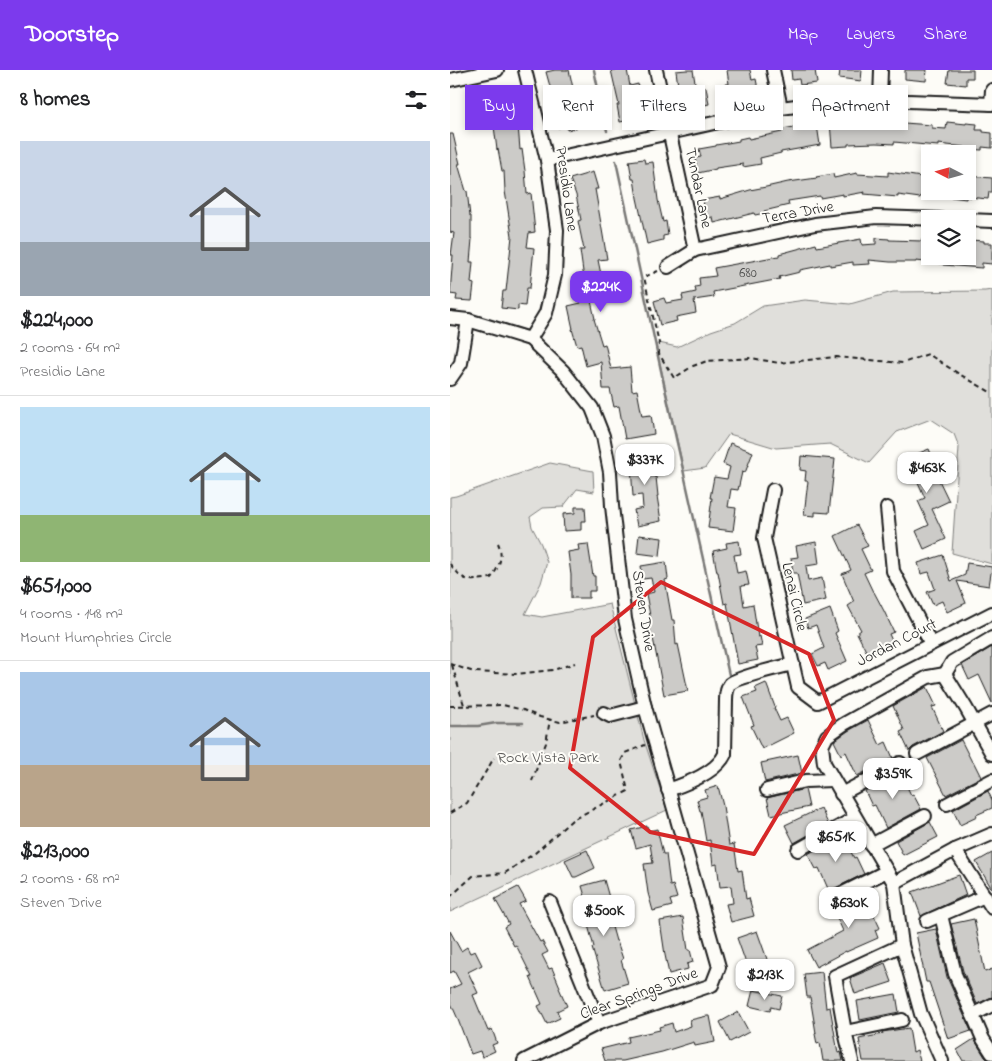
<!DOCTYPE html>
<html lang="en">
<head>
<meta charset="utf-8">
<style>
  body { margin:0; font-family:"Indie Flower",sans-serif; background:#f2f2f2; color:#202124; height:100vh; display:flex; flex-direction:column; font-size:19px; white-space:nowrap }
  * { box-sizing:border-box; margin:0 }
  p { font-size:16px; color:#757577 }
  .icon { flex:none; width:28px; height:28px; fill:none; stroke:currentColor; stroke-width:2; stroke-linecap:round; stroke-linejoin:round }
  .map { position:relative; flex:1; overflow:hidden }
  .side { display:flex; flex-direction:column; background:#fff; width:450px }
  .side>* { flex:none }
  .hud { position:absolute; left:15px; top:15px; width:451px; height:45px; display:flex; gap:10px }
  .needle { width:32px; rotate:276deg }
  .buttons { position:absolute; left:471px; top:75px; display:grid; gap:10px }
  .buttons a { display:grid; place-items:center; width:55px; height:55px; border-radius:0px; background:#fff; box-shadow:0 2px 8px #0003; font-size:25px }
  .price { position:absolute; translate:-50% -42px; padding:0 11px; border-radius:10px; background:#fff; color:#222; font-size:16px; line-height:32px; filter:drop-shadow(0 1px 2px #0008) }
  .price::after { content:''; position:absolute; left:50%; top:30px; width:15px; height:11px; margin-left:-8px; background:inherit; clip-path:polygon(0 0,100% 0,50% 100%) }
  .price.on { background:#7c3aed; color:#fff }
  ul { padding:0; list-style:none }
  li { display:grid; align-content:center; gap:10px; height:265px; padding:0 20px }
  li+li { border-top:1px solid #e0e0e0 }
  li span { display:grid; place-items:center; height:155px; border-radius:0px; color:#555 }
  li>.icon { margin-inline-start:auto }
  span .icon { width:90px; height:90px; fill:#fffc; stroke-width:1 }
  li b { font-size:21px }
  h2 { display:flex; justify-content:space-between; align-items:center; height:60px; padding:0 20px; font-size:21px }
  .pill { padding:0 18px; border-radius:0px; background:#fff; box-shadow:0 2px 8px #0003; font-size:18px; line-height:45px }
  .pill.on { background:#7c3aed; color:#fff }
  header { display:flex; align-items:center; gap:30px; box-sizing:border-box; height:70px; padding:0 25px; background:#7c3aed; color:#fff }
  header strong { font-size:24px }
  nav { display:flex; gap:28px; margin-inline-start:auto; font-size:18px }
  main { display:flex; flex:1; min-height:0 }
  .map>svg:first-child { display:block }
</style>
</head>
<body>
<header>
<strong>Doorstep</strong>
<nav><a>Map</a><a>Layers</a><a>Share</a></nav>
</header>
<main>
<section class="side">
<h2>8 homes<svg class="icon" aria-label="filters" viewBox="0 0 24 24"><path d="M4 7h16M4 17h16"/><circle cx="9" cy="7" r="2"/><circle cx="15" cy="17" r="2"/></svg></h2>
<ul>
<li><span style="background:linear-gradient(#c9d6e8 65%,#9aa5b1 0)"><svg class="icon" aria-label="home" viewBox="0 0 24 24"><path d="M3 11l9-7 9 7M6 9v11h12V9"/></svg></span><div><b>$224,000</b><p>2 rooms · 64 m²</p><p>Presidio Lane</p></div></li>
<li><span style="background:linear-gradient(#bfe0f5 70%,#8fb573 0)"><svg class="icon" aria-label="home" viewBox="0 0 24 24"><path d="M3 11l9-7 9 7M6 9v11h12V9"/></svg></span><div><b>$651,000</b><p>4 rooms · 148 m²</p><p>Mount Humphries Circle</p></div></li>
<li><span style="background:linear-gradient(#a9c7e8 60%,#b9a48a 0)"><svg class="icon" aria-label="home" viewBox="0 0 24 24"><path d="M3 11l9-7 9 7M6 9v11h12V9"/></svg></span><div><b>$213,000</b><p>2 rooms · 68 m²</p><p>Steven Drive</p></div></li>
</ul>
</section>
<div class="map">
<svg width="542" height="991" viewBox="0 0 542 991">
  <rect width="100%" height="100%" fill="#fdfcf7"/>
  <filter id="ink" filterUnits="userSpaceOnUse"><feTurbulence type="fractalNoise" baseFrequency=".02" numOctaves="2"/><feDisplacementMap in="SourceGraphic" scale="10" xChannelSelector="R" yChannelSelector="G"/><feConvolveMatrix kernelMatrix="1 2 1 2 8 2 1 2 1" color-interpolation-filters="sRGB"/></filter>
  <g filter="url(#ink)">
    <g fill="#e0dfdb" stroke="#7e7e7c">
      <polygon points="542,220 542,494 502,483 509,377 504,364 481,349 447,362 419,393 380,374 326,378 279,364 255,398 234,401 206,275 209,273 227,277 261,261 285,253 313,236 355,230 400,234 443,222 535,221"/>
      <polygon points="100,393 143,401 144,422 127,419 113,437 93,438 80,447 82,457 91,474 97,492 91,513 75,544 92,547 160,534 194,670 217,740 0,842 0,427 6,426"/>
    </g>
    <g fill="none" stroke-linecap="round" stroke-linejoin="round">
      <g stroke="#797876" stroke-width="2.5">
        <polyline points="144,0 157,61"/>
        <polyline points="166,91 215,319 279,605"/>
        <polyline points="0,656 28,656 46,653 73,653"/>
      </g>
    </g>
    <g fill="#cccbc8" stroke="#1c1c1c">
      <polygon points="105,0 119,0 123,18 125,17 129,32 134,56 117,60 117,56 108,58 105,46 108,45 96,2"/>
      <polygon points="161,0 177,0 180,16 188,14 194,40 188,41 189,48 170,52 167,35 169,35"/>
      <polygon points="237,0 243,0 246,19 256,17 259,34 237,39 236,33 229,34 227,23 229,23 226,1"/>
      <polygon points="277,0 300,0 302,10 306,9 308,19 301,20 303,28 278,32 275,14 279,14"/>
      <polygon points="341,0 365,0 367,13 350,15 349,9 342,10"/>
      <polygon points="390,0 412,0 411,11 389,8"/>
      <polygon points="455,0 477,0 476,11 455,9"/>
      <polygon points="499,0 523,0 523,8 516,8 516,15 497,13"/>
      <polygon points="51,20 52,25 59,23 68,55 70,80 72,79 75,101 77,124 81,123 85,162 79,163 77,177 84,178 80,218 77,218 75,236 68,235 68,240 51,238 53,221 56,221 62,166 55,121 54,101 52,101 48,79 47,80 44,56 40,40 38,40 34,23"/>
      <polygon points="426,50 440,51 440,52 482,55 482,58 496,59 497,52 516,54 516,53 527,54 526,60 533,60 533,62 542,63 542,78 532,77 532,80 515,79 515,77 488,74 488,76 444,72 444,74 426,73 398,74 398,76 382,77 380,52 390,52 390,54 426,52"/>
      <polygon points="367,55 370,75 331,82 331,83 310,88 311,94 293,97 293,94 266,98 266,99 248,103 245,88 251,87 249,79 266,76 266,75 289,71 289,69 298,67 299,69 332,62 332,59 344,57 344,59"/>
      <polygon points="0,64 3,64 10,94 8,94 16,121 17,121 20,146 21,146 21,169 22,169 20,192 23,192 21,213 24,214 22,231 6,230 7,225 0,224 3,185 1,185 4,163 0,162"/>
      <polygon points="194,89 195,93 203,92 208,130 213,152 216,151 218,165 213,166 213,170 197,174 187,128 184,109 182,109 179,91"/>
      <polygon points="143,102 148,119 145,119 149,142 157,189 148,190 154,219 139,222 145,249 144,249 152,275 155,274 161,299 180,297 182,321 187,320 192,346 201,345 204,364 175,369 169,336 164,337 160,319 153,319 151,292 136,296 131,275 127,276 122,259 123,259 118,236 131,233 126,211 134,209 130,180 134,180 128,151 131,150 126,125 120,109"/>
      <polygon points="438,102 478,108 476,126 471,125 470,128 448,125 448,127 414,124 415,122 393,126 393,124 370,128 370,126 338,131 339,135 314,141 315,143 305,145 304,143 264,153 263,147 256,148 253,130 270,127 270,129 300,120 316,117 338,112 367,108 366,107 383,104 384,108 407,103 407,104 438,106"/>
      <polygon points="518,106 542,108 542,122 539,122 538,129 518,127"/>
      <polygon points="493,121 517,121 516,129 493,126"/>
      <polygon points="426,168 439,169 439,170 472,171 472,169 480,170 480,186 518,186 518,177 520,177 520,170 534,171 534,173 542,173 542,194 532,193 532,198 493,195 493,194 466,191 466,192 440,192 419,190 420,194 403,195 403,192 380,196 380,194 350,200 350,202 329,207 330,209 263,222 264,227 244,230 246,243 226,247 227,251 210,255 204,231 214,228 216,233 233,230 232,225 246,222 245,217 250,216 249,208 266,206 264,198 329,186 329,184 366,174 367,177 411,169 412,175 426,174"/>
      <polygon points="280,373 303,382 295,403 292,402 288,420 281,419 278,437 286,438 283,461 258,458 262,428 260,428 264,407 277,409 280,397 273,394"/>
      <polygon points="203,379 204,407 206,407 208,426 207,426 211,451 187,456 184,440 193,438 192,425 183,426 180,381"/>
      <polygon points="479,379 488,401 485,402 499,431 482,439 496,469 474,479 466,461 479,455 468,431 475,428 467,410 464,411 461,404 453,407 447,392"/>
      <polygon points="351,386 385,389 379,443 365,442 365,446 354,445 358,411 355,411 356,401 350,400"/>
      <polygon points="125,437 135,437 136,451 131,451 131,460 114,461 113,444 125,443"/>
      <polygon points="407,455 418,476 411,479 421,500 414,503 423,522 424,522 434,541 444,562 439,564 443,573 418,585 407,563 411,560 398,536 404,532 392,504 401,500 385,466"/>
      <polygon points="189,465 212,468 210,486 187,483"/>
      <polygon points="289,471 291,484 284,485 287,503 296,501 299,515 291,516 294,536 303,534 308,567 310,566 312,576 305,577 308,590 288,594 277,533 274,534 268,502 267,502 263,481 277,478 276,473"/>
      <polygon points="366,472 369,494 356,496 358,511 372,508 376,530 353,535 347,503 343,503 341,488 348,487 346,476"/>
      <polygon points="138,474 143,506 145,506 145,521 139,521 139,528 121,528 121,505 118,482 129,480 128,475"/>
      <polygon points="493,485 501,511 515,505 517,493 542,497 539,516 507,511 516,533 497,542 492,531 483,535 477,522 485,519 479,502 471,504 468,493"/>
      <polygon points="216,492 218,509 215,510 222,550 224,550 226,575 228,574 238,621 214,625 203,568 201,568 200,551 201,551 196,524 204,522 201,508 193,509 191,496"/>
      <polygon points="380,539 388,561 385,563 397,591 378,600 375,593 368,596 362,584 374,578 366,555 358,558 355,549"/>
      <polygon points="542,577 542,633 529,605 519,610 512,595"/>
      <polygon points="316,613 325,637 324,638 330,651 337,648 344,663 312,679 301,656 304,655 293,627 307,622 305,618"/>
      <polygon points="477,617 486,636 482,637 493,661 463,677 459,681 450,662 454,660 443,636"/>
      <polygon points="418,650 430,675 436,672 443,688 407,706 396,682 391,685 384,671 398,661"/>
      <polygon points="511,670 522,692 523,691 531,707 496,725 477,688"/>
      <polygon points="348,685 352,703 315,712 311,693"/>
      <polygon points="450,702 461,725 463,724 471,739 436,758 425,735 422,736 415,721"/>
      <polygon points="268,716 273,736 279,775 284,774 288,801 292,800 296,829 299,828 304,846 281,852 276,834 283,833 281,816 270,817 267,794 263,795 260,770 256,771 251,741 250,741 247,730 257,727 255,720"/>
      <polygon points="355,719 359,737 321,745 317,728"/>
      <polygon points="538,721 542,730 542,738 526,745 527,747 510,755 503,740"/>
      <polygon points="371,738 378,754 344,773 335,755"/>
      <polygon points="480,752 488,767 453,785 446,771"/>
      <polygon points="197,756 199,761 207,759 213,784 216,784 220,816 223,815 227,828 220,830 222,836 203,841 198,823 194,794 203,793 200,774 186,778 181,760"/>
      <polygon points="392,764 404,788 406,787 414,804 379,821 369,798 366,799 358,784"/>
      <polygon points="137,780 145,798 126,807 123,807 115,790"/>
      <polygon points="542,783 542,819 526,792"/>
      <polygon points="509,805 516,825 471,846 462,822"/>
      <polygon points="154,810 160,831 155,832 166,871 167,871 173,889 171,890 178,913 155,920 142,878 144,877 136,848 141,847 132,816"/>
      <polygon points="68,817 76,831 69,834 90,872 92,871 98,882 92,885 99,899 102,898 110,917 109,918 117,936 107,941 110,948 97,954 88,936 92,934 80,907 82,907 66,875 64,876 54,857 59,854 45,829"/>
      <polygon points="418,820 425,837 421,839 430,858 425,860 428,868 396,882 396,881 366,897 357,880 393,861 382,837"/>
      <polygon points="233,847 238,880 240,880 243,892 237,894 238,899 219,904 215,885 210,851"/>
      <polygon points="524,849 535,902 542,899 542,927 527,934 513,901 501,854"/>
      <polygon points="486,859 497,907 521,961 498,969 479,912 476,912 466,863"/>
      <polygon points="0,861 11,881 17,877 20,883 25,881 32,895 18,902 28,923 23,925 38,961 42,959 47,973 42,975 45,981 32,987 30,981 21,984 7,947 0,931 0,919 11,914 4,901 0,903"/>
      <polygon points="307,861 323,906 303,913 287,868"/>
      <polygon points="435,893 442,912 405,924 400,908"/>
      <polygon points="372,902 376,938 380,937 388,983 391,982 393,991 373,991 370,973 367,974 365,964 366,963 360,927 357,927 354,904"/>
      <polygon points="303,920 332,926 329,939 321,937 320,941 299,936"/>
      <polygon points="446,924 449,942 410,950 407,931"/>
      <polygon points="288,942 299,962 280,972 270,952"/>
      <polygon points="257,946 260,946 265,972 245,976 244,972 212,982 173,991 155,991 151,979 179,972 178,967 210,960 209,957 222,953 224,962 241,956 240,950"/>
      <polygon points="459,958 463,982 467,980 470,991 413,991 409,969 433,964 432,962"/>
      <polygon points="524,969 535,987 538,990 542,991 513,991 507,980"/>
    </g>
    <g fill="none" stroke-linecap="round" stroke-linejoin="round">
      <defs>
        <g id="minor">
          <polyline points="75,0 97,90 107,160 105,205 96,243 80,269"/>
          <polyline points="206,0 245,180"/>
          <polyline points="323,0 331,38"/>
          <polyline points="0,10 47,0"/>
          <polyline points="430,30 431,0"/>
          <polyline points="541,34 542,20"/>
          <polyline points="97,90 219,63 331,38 383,31 430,30 542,34"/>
          <polyline points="518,150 542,151"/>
          <polyline points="218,197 245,180 365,154 426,147 490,149"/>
          <polyline points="0,248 18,250 80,269 113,301 142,338 153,366 160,402 162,436 175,549 195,637 269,897 262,915 149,953 74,991"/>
          <polyline points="0,309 11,293 18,250"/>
          <polyline points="323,420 314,468 348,617 368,632 542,543"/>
          <polyline points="437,438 443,501 481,574"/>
          <polyline points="542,568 502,592 495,604 516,638 542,684"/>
          <polyline points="154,643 160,646 195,637"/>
          <polyline points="467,684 542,644"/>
          <path d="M218 720C236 714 267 702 275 684L276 630C276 625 277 618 280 614 287 607 331 597 343 594"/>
          <polyline points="317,720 355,711 383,710"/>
          <polyline points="391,724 450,693"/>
          <polyline points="497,734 542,710"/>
          <polyline points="421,775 475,746"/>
          <polyline points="348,780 405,748"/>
          <polyline points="505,780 542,838"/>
          <polyline points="444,813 505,780 542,764"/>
          <polyline points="379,830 437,801"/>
          <polyline points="100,832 149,953"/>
          <polyline points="491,845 505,904 533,969 542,983"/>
          <polyline points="477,851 535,826"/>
          <polyline points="523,945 542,935"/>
          <polyline points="395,962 452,950"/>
          <polyline points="402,991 395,962 385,906 452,875"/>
          <polyline points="492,991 471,944 452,875 444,813 374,693 372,676 377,666 394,654 478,607 495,604"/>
        </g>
      </defs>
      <use href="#minor" stroke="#1c1c1c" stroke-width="16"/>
      <g stroke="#1c1c1c" stroke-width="2" stroke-dasharray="5 4" stroke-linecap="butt">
        <polyline points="208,201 194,207 209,273 209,284 224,308 243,296 257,291 301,288 329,293 386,287 453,293 478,284 509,304 542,323"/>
        <path d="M0 494C16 514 18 511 41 508 49 497 54 487 48 473"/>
        <polyline points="0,594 24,602 67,604 103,600 125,593"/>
        <polyline points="2,595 14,635"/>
        <polyline points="0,636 53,635 73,640 90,647 110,652 144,645"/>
        <polyline points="82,711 96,673 100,649"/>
        <polyline points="0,743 17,733 44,688"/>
        <polyline points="0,827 23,806 55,803 85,783 122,750 178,721 171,691 175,683 195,675"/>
      </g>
      <use href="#minor" stroke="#fdfcf7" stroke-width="12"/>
    </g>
  </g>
  <path fill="none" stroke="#d62828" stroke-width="4" stroke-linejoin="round" d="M211 512 359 584 384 650 304 784 200 762 120 698 143 567Z"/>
  <g text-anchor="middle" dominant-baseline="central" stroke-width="4" stroke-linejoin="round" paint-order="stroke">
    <g font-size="14" fill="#484847">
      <text x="298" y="203">680</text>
    </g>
    <g font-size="16" fill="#1c1c1c" stroke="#fdfcf7">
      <text transform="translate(248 118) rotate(78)">Tundar Lane</text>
      <text transform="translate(116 119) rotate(82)">Presidio Lane</text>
      <text transform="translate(348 143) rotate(-10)">Terra Drive</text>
      <text transform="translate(344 527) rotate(77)">Lenai Circle</text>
      <text transform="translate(193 541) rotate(81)">Steven Drive</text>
      <text transform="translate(447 573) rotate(-27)">Jordan Court</text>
      <text transform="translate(189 924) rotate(-20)">Clear Springs Drive</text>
    </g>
    <g font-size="16" fill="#575655" stroke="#fdfcf7">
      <text x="98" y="688">Rock Vista Park</text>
    </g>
  </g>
</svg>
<div class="buttons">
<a><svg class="needle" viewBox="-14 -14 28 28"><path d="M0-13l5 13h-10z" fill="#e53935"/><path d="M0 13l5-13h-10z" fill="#757577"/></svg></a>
<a><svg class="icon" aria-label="layers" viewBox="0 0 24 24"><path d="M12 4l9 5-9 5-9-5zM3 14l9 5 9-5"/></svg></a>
</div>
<b class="price on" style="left:151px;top:243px">$224K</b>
<b class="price" style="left:195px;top:416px">$337K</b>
<b class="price" style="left:477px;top:424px">$463K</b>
<b class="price" style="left:443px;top:730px">$359K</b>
<b class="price" style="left:386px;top:793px">$651K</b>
<b class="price" style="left:399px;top:859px">$630K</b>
<b class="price" style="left:154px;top:867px">$500K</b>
<b class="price" style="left:315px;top:931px">$213K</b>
<div class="hud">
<a class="pill on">Buy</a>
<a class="pill">Rent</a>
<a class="pill">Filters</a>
<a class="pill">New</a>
<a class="pill">Apartment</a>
</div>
</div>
</main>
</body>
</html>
